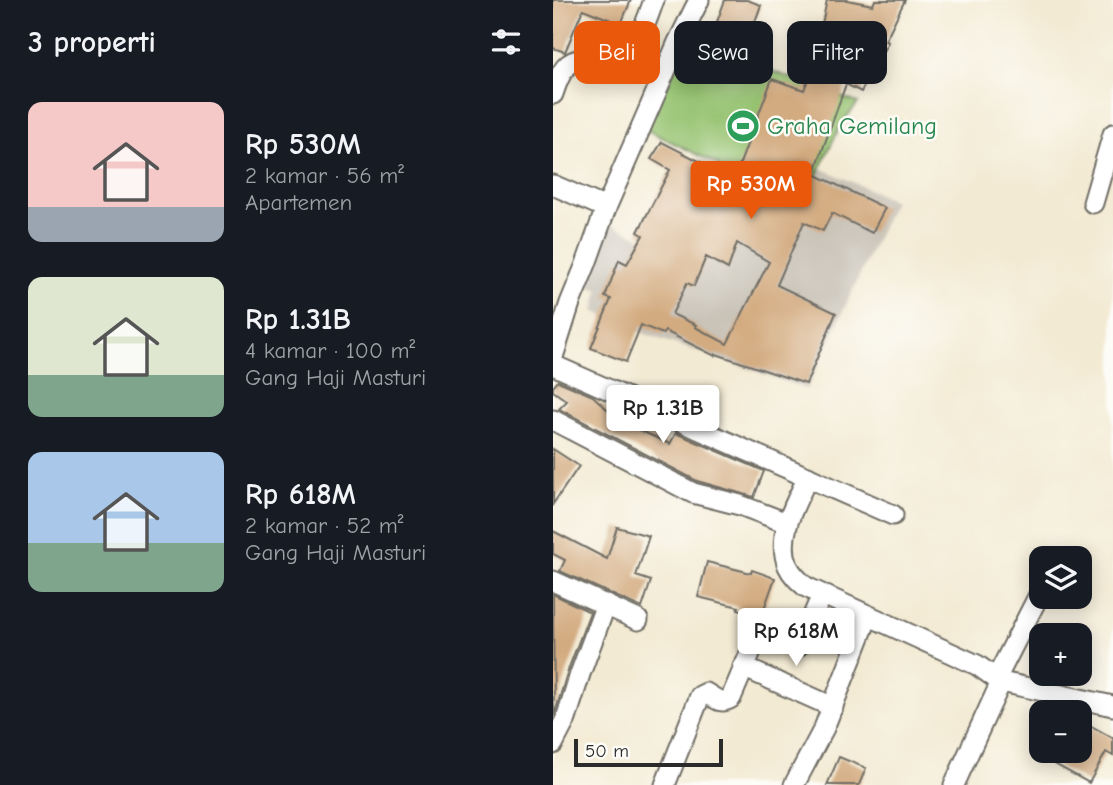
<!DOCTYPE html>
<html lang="id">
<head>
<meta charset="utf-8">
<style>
  body { margin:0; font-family:"Comic Neue",sans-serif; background:#242831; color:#f1f3f6; height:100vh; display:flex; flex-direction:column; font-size:26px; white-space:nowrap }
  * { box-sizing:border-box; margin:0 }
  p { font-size:23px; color:#9ea1a6 }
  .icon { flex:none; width:38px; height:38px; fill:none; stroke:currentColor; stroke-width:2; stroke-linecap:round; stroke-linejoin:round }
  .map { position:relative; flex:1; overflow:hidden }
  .panel { display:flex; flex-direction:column; background:#171b24; width:553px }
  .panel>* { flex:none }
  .guide { position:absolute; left:21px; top:21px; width:434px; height:63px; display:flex; gap:14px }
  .fabs { position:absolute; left:476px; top:546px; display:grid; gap:14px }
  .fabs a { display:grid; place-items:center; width:63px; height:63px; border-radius:14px; background:#171b24; box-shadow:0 4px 18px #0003; font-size:35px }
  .scale { position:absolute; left:21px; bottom:18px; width:149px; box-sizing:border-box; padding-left:7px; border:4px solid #2b2b2b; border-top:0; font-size:19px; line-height:24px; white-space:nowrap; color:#2b2b2b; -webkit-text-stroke:5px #fdfcf7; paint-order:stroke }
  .price { position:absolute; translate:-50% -60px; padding:0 16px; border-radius:7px; background:#fff; color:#222; font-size:23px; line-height:46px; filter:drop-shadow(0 2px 4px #0008) }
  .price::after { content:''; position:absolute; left:50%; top:42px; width:21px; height:16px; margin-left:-10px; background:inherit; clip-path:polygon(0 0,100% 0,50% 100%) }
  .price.active { background:#ea580c; color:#fff }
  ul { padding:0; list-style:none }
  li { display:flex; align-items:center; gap:21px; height:175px; padding:0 28px }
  li span { display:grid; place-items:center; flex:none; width:196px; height:140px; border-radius:14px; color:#555 }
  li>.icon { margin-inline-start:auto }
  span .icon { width:84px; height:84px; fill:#fffc; stroke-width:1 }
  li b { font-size:30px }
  h2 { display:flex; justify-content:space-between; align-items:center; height:84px; padding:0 28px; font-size:30px }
  .pill { padding:0 24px; border-radius:14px; background:#171b24; box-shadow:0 4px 18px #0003; font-size:24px; line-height:63px }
  .pill.active { background:#ea580c; color:#fff }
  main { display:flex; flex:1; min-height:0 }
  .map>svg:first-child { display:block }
</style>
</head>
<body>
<main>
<section class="panel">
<h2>3 properti<svg class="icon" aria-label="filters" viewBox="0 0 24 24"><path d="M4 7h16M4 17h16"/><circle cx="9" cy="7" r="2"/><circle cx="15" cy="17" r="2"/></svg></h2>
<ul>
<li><span style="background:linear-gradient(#f6c9c9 75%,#9aa5b1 0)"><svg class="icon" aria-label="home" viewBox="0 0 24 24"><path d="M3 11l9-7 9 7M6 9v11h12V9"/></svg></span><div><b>Rp 530M</b><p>2 kamar · 56 m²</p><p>Apartemen</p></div></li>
<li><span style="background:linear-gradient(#dfe7d0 70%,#7fa58c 0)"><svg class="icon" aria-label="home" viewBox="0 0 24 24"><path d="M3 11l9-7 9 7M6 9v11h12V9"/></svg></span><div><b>Rp 1.31B</b><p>4 kamar · 100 m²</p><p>Gang Haji Masturi</p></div></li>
<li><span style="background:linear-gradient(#a9c7e8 65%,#7fa58c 0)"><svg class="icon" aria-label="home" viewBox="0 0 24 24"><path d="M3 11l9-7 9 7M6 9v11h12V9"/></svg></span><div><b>Rp 618M</b><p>2 kamar · 52 m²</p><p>Gang Haji Masturi</p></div></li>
</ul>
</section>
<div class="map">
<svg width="560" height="785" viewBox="0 0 560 785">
  <rect width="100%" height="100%" fill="#fdfcf7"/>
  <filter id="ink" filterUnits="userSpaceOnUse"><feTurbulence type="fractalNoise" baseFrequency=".0143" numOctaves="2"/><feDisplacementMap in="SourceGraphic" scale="14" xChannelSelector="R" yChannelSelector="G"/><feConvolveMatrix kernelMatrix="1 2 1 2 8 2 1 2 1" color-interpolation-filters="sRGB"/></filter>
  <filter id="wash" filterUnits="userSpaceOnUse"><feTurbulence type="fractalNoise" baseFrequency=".00686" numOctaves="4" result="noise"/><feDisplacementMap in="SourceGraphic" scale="28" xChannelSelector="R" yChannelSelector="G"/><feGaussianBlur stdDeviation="1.57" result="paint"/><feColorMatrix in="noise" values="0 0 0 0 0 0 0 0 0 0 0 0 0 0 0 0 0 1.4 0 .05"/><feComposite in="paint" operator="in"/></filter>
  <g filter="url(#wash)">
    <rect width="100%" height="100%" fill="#f3ead3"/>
    <polygon fill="#c9c3b8" points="268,168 341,201 254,389 75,328 41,311 46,290 34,286 43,266 56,223 116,250 242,220"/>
    <polygon fill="#96c371" stroke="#60774e" stroke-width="2" points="137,38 252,84 305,103 288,124 242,220 163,186 166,165 92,129"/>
    <g id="blocks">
      <g fill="#d3ab80" fill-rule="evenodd">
        <polygon points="0,0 78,0 68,24 30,9 12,52 0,48"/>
        <polygon points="172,0 194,0 208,5 191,52 157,41"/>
        <path d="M274 0H294L320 5 322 0H352L332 41 335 42 308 92 293 84 261 174 332 208 319 233 279 213 270 231 251 222 224 285 283 313 253 384 163 354 162 356 112 331 110 334 88 325 73 362 38 348 58 299 52 297 66 260 74 264 90 235 85 232 117 170 98 159 109 142 181 179 219 79 251 90 265 53H263ZM184 243 216 262 174 344 142 327 143 325 119 314 134 283 141 286 153 257 175 269Z"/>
        <polygon points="5,381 40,396 56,411 60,405 72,410 83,417 77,426 117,444 123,433 211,471 201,497 144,481 6,409 14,401 0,391 0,387"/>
        <polygon points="0,449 26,466 0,504"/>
        <polygon points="64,527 96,536 83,576 98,581 89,608 7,571 12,560 0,554 0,531 54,559"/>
        <polygon points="154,562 198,573 199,570 222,578 208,617 185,609 186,607 145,597"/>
        <polygon points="0,594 37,612 15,670 1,716"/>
        <polygon points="527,720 560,738 560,756 553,752 536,783 478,751 527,751"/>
        <polygon points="286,757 313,768 306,785 274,785"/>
      </g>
    </g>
  </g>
  <g filter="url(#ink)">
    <use href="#blocks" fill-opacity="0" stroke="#716e66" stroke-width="2"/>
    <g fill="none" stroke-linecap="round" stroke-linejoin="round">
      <defs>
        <g id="street">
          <path d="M0 94C16 43 29 68 66 52 68 51 74 49 76 47 90 36 95 16 101 0"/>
          <polyline points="0,185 53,208"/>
          <polyline points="540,203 560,134"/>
          <polyline points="0,357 17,303 33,264 53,208 125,42 146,0"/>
          <polyline points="0,365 340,515"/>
          <polyline points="0,420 140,493 187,505 234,523"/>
          <path d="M255 477C242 504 223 536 235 566 239 575 246 581 253 587L424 665 448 682 560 706"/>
          <polyline points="0,581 85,620"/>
          <polyline points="190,667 280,707"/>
          <polyline points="443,679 488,591"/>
          <polyline points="0,744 13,719 27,674 53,604"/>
          <path d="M112 785 147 696 153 693C162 698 167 705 178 698L201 644C219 630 228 643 245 646L248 643 269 595"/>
          <polyline points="241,785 271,728 315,616"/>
          <polyline points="401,785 448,682"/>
        </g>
      </defs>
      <use href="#street" stroke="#716e66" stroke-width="23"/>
      <use href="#street" stroke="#fff" stroke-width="19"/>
    </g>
  </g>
  <defs>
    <symbol id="stadium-disc" viewBox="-11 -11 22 22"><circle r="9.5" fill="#2e9e5b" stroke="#fdfcf7"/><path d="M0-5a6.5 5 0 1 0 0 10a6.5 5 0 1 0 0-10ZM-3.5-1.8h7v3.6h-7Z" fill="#fff"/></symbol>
  </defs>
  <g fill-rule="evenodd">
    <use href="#stadium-disc" x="171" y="107" width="38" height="38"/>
  </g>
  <g text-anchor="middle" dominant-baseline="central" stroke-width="5" stroke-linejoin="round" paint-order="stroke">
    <g font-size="24" fill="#27864d" stroke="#fdfcf7" text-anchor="start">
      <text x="214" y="126">Graha Gemilang</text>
    </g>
  </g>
</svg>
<div class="fabs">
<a><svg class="icon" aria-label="layers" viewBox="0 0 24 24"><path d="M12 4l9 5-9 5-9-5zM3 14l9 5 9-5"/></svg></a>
<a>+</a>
<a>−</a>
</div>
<div class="scale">50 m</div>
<b class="price active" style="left:198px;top:221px">Rp 530M</b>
<b class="price" style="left:110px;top:445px">Rp 1.31B</b>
<b class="price" style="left:243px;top:668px">Rp 618M</b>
<div class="guide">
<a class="pill active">Beli</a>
<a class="pill">Sewa</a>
<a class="pill">Filter</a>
</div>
</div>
</main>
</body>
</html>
